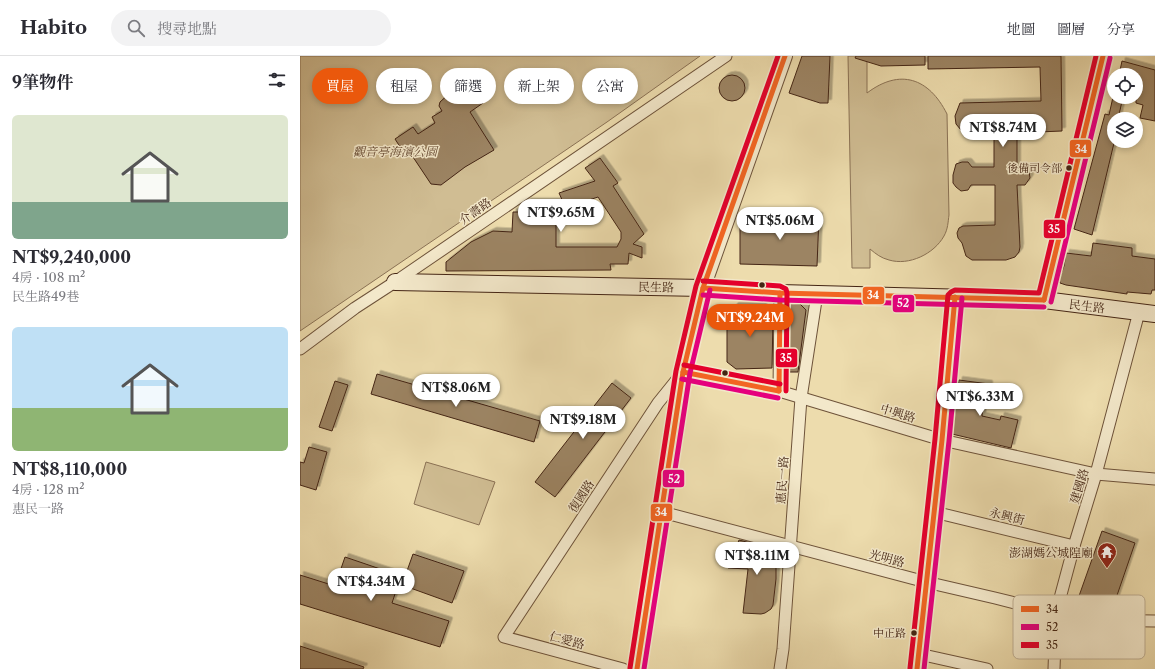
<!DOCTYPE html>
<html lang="zh-TW">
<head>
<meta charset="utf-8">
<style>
  body { margin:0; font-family:"Libre Caslon Text","Noto Serif TC",serif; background:#f2f2f3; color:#2b2b33; height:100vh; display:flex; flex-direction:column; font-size:15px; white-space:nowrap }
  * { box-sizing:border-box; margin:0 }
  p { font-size:13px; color:#7c7c81 }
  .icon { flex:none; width:22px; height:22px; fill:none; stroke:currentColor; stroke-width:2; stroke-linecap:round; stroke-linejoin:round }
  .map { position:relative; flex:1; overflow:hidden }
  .drawer { display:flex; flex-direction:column; background:#fff; width:300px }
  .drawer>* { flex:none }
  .guide { position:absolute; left:12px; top:12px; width:380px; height:36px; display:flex; gap:8px }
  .tools { position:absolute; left:807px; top:12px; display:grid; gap:8px }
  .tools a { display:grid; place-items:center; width:36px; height:36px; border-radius:50%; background:#fff; box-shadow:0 2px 6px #0003; font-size:20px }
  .price { position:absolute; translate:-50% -34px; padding:0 9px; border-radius:14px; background:#fff; color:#222; font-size:13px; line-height:26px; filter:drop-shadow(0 1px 2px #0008) }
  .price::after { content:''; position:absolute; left:50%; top:24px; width:12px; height:9px; margin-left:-6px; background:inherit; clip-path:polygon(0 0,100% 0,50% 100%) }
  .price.selected { background:#ea580c; color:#fff }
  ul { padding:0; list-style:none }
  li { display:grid; align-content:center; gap:8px; height:212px; padding:0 12px }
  li span { display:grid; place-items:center; height:124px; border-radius:6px; color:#555 }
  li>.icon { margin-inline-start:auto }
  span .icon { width:72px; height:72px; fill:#fffc; stroke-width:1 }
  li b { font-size:17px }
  h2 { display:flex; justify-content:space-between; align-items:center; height:48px; padding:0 12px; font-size:17px }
  .chip { padding:0 14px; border-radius:18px; background:#fff; box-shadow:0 2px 6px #0003; font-size:14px; line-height:36px }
  .chip.selected { background:#ea580c; color:#fff }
  header { display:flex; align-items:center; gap:24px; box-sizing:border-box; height:56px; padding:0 20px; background:#fff; border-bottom:1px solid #e1e1e2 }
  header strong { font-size:19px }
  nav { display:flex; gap:22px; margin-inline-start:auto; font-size:14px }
  .search { width:280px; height:36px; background:#f2f2f3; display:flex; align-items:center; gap:10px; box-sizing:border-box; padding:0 14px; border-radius:22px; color:#7c7c81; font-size:15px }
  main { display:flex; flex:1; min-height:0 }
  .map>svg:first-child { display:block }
</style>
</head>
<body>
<header>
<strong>Habito</strong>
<div class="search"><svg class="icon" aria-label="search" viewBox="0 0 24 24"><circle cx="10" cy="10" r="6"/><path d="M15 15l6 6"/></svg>搜尋地點</div>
<nav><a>地圖</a><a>圖層</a><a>分享</a></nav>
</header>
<main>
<section class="drawer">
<h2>9筆物件<svg class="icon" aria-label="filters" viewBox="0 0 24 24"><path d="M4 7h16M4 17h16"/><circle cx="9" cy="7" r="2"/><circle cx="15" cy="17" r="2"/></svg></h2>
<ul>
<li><span style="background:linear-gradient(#dfe7d0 70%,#7fa58c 0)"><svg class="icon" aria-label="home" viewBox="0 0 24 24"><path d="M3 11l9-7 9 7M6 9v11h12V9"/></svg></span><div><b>NT$9,240,000</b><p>4房 · 108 m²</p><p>民生路49巷</p></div></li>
<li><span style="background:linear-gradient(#bfe0f5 65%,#8fb573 0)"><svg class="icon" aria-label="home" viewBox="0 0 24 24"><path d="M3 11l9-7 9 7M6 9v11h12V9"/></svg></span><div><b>NT$8,110,000</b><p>4房 · 128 m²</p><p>惠民一路</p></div></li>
</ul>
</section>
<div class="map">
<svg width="855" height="613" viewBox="0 0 855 613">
  <defs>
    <filter id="shadow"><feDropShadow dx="3.5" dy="-3.5" stdDeviation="0" flood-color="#0004"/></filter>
  </defs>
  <rect width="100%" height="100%" fill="#eddcad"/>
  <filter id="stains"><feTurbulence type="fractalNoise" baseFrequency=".005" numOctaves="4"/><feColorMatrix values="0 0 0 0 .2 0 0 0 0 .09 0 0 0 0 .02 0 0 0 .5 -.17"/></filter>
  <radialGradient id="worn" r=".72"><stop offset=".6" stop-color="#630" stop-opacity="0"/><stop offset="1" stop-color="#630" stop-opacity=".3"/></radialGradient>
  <g fill="#d0bd93" stroke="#8a7154">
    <polygon points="0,0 400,0 307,66 0,275"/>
    <path d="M548 0H567V37C600 12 629 22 647 58L649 159C648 166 648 173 644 180 634 198 609 210 589 204 581 202 576 198 570 193V212H552Z"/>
    <polygon points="126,406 195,426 179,469 114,448"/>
  </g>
  <g fill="#9c8464" stroke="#442514" fill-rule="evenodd" filter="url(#shadow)">
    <polygon points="502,0 530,0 528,47 520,47 489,37"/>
    <polygon points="556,0 625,0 625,9 581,10 555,2"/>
    <polygon points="628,0 761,0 762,75 738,76 733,73 717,73 717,111 725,112 729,115 730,122 725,129 717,129 720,191 719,196 715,201 706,204 672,204 666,200 662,187 658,182 657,177 659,172 663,170 695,169 695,129 671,129 668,134 661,135 656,131 653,127 653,119 656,108 662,106 668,106 672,111 694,111 694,74 661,74 656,68 655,60 660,47 741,45 740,11 628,13"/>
    <polygon points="822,5 855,14 855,65 840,62 843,49 836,47 836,19 819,19"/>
    <circle cx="432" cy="32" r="13"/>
    <polygon points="168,21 183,47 170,56 194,94 165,111 141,129 131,128 109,95 104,97 95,83 113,71 118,78 135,67 132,61 142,55 139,50 140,46 150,37 148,32"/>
    <polygon points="813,41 823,41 818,63 814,63 814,77 812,86 814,87 792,179 774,173 805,58 809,59"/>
    <path d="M300 102 318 127 313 130 344 178 333 188 342 191V202L329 197 328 208H310L311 214 146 215V206L171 186 193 175 212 176 213 156H227V146H263L259 137 295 125 285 112ZM298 141 321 176V183L317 191H256V155Z"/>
    <polygon points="465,159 519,160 517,210 440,208 440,164 465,164"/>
    <polygon points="793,187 832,192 832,200 855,203 855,234 852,234 851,238 827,236 827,238 766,229 760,227 759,223 764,210 766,197 791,200"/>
    <polygon points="487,247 500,248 506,254 498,316 486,316"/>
    <polygon points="435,250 463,251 473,262 472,312 436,313 427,306 427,259"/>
    <polygon points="77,318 240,365 234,386 71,338"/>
    <polygon points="659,324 689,328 689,341 684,340 682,360 700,364 701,360 718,364 711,392 652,378"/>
    <polygon points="35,325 48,329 32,375 19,371"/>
    <polygon points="312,327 331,342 255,441 235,426"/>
    <polygon points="9,391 27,396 16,434 0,429 0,406 4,407"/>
    <polygon points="802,475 835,487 813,551 779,540"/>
    <polygon points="439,484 476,494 476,523 473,549 471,553 465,557 461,558 443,557 448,513 428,512"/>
    <polygon points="113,498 164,515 152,547 102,529"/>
    <polygon points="45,501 101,520 92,547 149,565 140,591 0,548 0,519 35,530"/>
    <polygon points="0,590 64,611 63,613 0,613"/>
  </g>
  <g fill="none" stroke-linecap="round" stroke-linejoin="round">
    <defs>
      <g id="minor">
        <polyline points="0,293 55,252 95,226 426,0"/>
        <polyline points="479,335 480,237"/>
        <polyline points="362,456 626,526 695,542 783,564 855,565"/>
        <polyline points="634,456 774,490"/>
        <polyline points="619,598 687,613"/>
        <polyline points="323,613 204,581 358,347 383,316 479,335 642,384 796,418 855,423"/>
        <polyline points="480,613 483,593 501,342 517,238"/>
        <polyline points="754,613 756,557 774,490 796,418 839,256"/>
      </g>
      <polyline id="tertiary" points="337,613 362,456 383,316 403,232 485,0"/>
      <g id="secondary">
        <polyline points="95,226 403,232 480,237 744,244 855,258"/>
        <polyline points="744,244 803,0"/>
        <polyline points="617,613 642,384 655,241"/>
      </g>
    </defs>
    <use href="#minor" stroke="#6e533a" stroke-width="13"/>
    <use href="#tertiary" stroke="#6e533a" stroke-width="16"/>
    <use href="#secondary" stroke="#442514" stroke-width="18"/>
    <use href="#minor" stroke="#f3e8ca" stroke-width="11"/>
    <use href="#tertiary" stroke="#f3e8ca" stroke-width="14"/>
    <use href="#secondary" stroke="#f3e8ca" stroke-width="16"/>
    <defs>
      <g id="bus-1">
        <polyline points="403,232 480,237 744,244"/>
        <polyline points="744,244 803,0"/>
        <polyline points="383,316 479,335"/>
        <polyline points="479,335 480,237"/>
        <polyline points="337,613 383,316 403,232 485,0"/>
        <polyline points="617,613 642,384 655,241"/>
      </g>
      <g id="bus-2">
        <polyline points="403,239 480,244 744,251"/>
        <polyline points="751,246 810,2"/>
        <polyline points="382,323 478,342"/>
        <polyline points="344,613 390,317 410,234"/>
        <polyline points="624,613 649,385 662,242"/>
      </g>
      <g id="bus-3">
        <polyline points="403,225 480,230 486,233 487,237 486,335"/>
        <polyline points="384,309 480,328"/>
        <polyline points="330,612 376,315 396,230 478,0"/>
        <polyline points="610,612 635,383 648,239 651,236 655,234 739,237 796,0"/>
      </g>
    </defs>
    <use href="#bus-1" stroke="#f3e8ca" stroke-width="8"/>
    <use href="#bus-2" stroke="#f3e8ca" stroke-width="8"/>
    <use href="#bus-3" stroke="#f3e8ca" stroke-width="8"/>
    <use href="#bus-1" stroke="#f26522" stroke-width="5"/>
    <use href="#bus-2" stroke="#e5007d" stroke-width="5"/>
    <use href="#bus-3" stroke="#e4002b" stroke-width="5"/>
  </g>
  <defs>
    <symbol id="temple-pin" viewBox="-11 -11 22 30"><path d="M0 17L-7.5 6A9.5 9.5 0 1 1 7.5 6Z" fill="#8f2418" stroke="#f3e8ca"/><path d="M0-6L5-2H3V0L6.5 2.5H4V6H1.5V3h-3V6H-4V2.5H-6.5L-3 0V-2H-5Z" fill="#fff"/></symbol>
  </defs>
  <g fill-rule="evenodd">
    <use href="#temple-pin" x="796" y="485" width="22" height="30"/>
  </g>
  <g fill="#442514" stroke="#f3e8ca" stroke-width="1.5">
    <circle cx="769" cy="112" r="3.5"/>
    <circle cx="462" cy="229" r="3.5"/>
    <circle cx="425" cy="317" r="3.5"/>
    <circle cx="614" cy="577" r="3.5"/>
  </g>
  <g text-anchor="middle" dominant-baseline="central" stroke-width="3" stroke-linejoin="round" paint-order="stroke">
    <g font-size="11" fill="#442514" stroke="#f3e8ca" text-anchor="end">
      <text x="762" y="112">後備司令部</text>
      <text x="606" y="577">中正路</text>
    </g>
    <g font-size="12" font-style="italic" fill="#674b34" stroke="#f3e8ca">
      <text x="95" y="95">觀音亭海濱公園</text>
    </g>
    <g font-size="12" fill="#442514" stroke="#f3e8ca">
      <text transform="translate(175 155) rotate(-35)">介壽路</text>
      <text transform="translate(356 231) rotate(1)">民生路</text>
      <text transform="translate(787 250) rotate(7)">民生路</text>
      <text transform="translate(598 357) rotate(17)">中興路</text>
      <text transform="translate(482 424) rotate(-86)">惠民一路</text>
      <text transform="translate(779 430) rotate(-73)">建國路</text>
      <text transform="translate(281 440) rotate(-57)">復國路</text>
      <text transform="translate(707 460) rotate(14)">永興街</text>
      <text transform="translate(587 502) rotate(15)">光明路</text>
      <text transform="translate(267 584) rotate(15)">仁愛路</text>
    </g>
    <g font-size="12" fill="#442514" stroke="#f3e8ca" text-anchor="end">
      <text x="793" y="496">澎湖媽公城隍廟</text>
    </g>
  </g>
  <rect x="713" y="539" width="132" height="64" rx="6" fill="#f3e8ca" stroke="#beae93" stroke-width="1"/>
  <rect x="721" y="550" width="18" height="6" fill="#f26522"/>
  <rect x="721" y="568" width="18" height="6" fill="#e5007d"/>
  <rect x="721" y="586" width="18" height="6" fill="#e4002b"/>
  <g font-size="11" fill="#442514">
    <text x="746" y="557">34</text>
    <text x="746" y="575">52</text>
    <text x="746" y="593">35</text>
  </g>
  <g stroke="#f3e8ca" stroke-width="1.5">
    <rect x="769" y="83" width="23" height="19" rx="4" fill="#f26522"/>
    <rect x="743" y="163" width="23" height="20" rx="4" fill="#e4002b"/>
    <rect x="562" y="230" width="23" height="19" rx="4" fill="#f26522"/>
    <rect x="592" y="238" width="23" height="19" rx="4" fill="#e5007d"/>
    <rect x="475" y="292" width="23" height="20" rx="4" fill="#e4002b"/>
    <rect x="362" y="413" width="23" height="19" rx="4" fill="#e5007d"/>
    <rect x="350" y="447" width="23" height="19" rx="4" fill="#f26522"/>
  </g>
  <g font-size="11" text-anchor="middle" font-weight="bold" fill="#fff">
    <text x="781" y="97">34</text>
    <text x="754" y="177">35</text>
    <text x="573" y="243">34</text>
    <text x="603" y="251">52</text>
    <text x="486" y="306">35</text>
    <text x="374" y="427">52</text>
    <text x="361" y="460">34</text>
  </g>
  <rect width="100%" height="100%" filter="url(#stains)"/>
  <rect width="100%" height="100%" fill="url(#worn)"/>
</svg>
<div class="tools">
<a><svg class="icon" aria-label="locate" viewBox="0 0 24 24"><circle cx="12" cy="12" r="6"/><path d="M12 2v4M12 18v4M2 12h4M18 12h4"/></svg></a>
<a><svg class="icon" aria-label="layers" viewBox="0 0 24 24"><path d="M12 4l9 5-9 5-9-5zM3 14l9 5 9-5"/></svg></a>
</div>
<b class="price" style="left:703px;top:92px">NT$8.74M</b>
<b class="price" style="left:261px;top:177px">NT$9.65M</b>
<b class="price" style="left:480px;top:185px">NT$5.06M</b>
<b class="price selected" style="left:450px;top:282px">NT$9.24M</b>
<b class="price" style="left:156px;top:352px">NT$8.06M</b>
<b class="price" style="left:680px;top:361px">NT$6.33M</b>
<b class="price" style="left:283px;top:384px">NT$9.18M</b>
<b class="price" style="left:457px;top:520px">NT$8.11M</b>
<b class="price" style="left:71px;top:546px">NT$4.34M</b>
<div class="guide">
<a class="chip selected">買屋</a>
<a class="chip">租屋</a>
<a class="chip">篩選</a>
<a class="chip">新上架</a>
<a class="chip">公寓</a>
</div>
</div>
</main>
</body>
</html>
